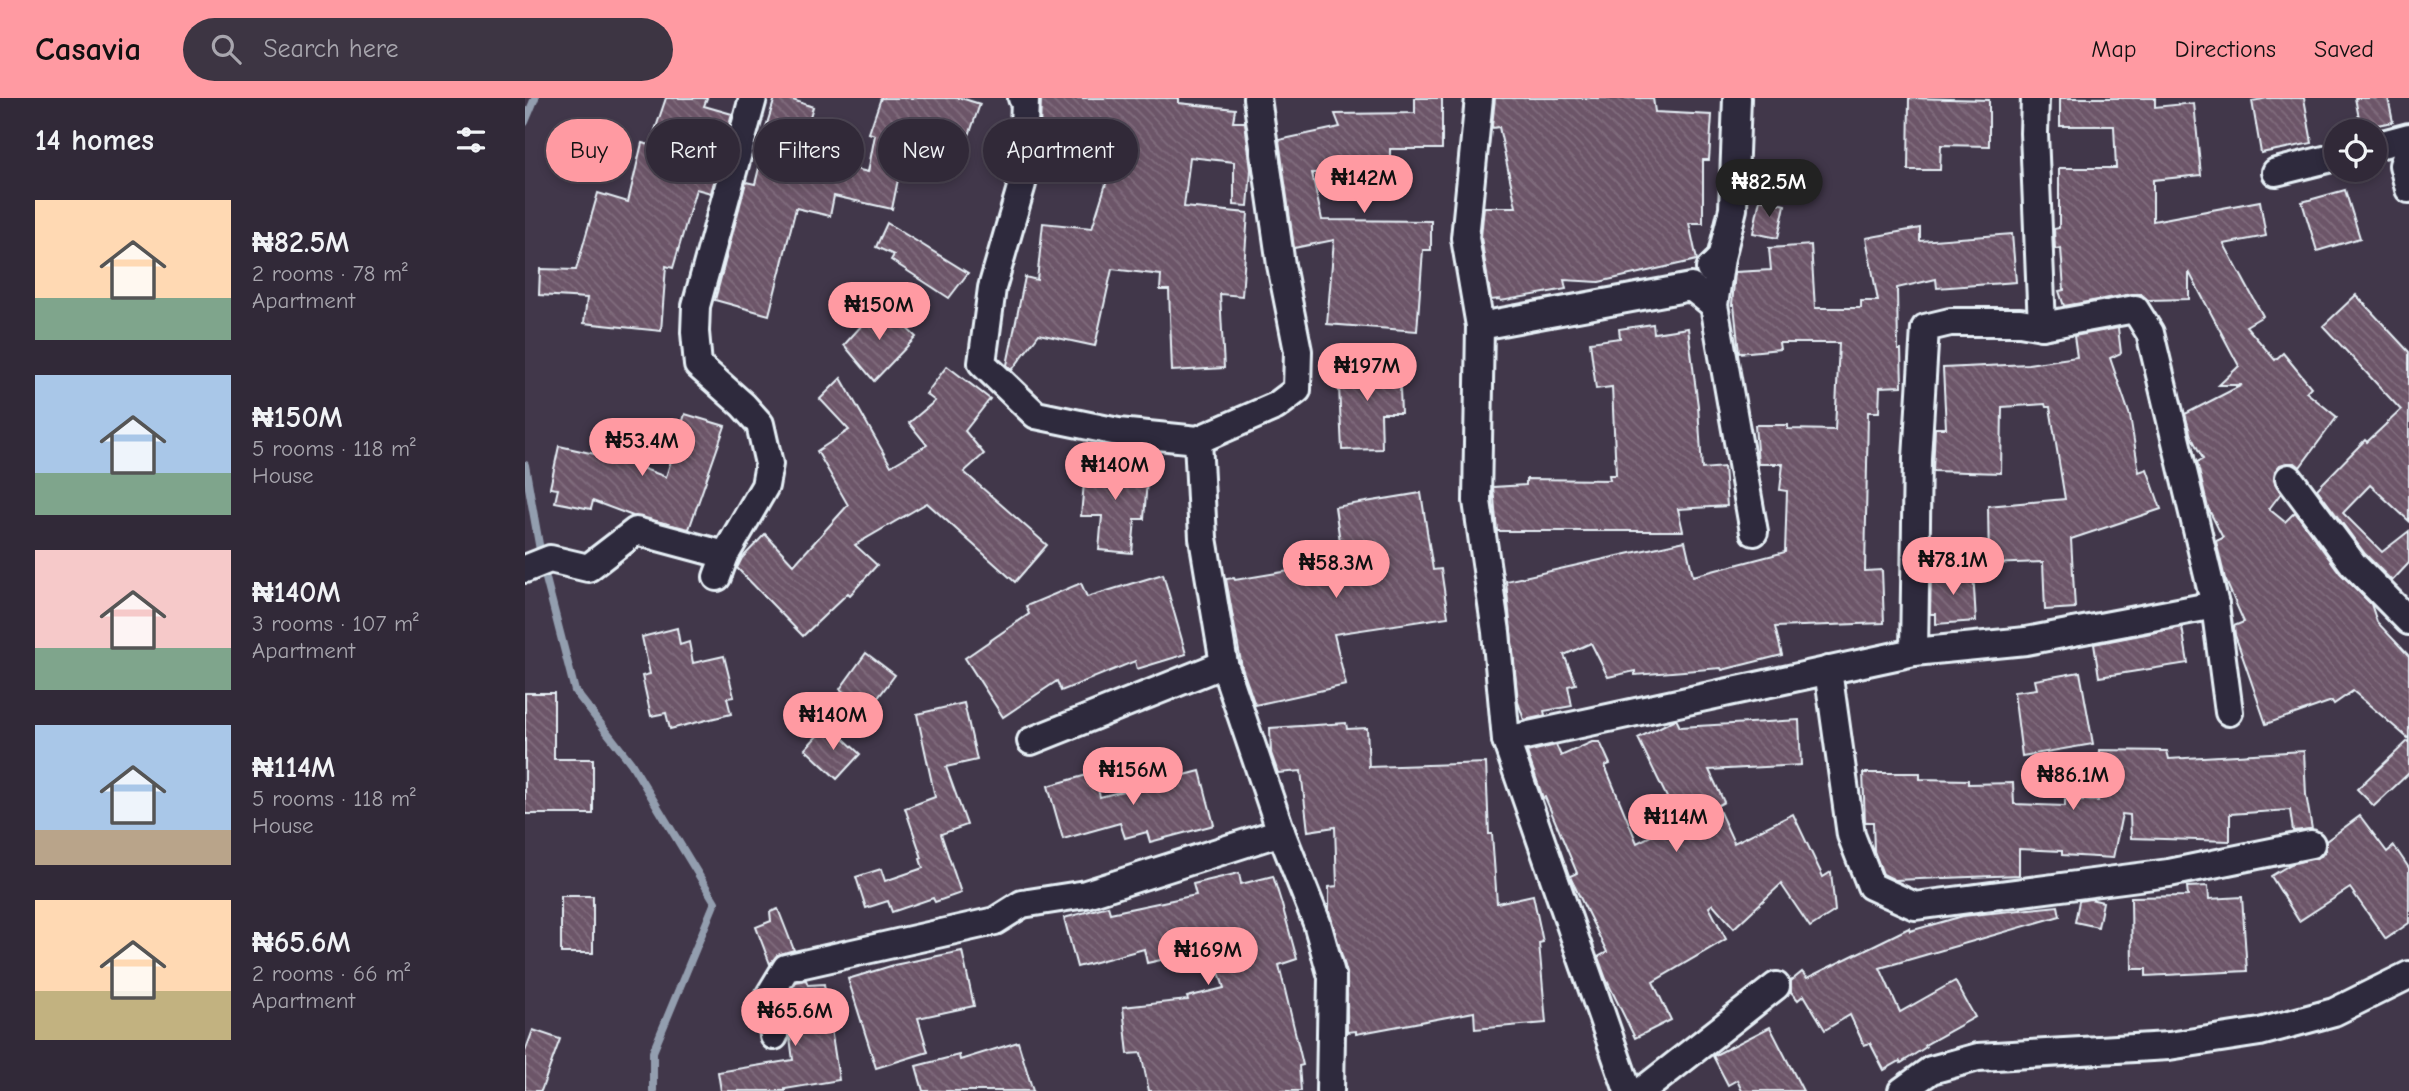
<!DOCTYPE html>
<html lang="en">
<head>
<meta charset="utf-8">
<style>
  body { margin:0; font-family:"Comic Neue",sans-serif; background:#3d3543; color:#f1f3f6; height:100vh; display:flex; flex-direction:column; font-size:26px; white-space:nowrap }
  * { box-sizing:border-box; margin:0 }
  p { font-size:23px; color:#a8a6ae }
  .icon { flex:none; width:38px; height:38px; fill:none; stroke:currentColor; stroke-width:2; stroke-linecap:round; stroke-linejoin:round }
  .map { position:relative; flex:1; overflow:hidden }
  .details { display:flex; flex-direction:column; background:#312938; width:525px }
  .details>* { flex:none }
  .guide { position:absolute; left:21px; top:21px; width:665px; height:63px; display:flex; gap:14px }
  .tools { position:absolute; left:1799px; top:21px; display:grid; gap:14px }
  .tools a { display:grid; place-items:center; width:63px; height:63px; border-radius:50%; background:#312938; box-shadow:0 4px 10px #0003,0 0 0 2px #4c4553; font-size:35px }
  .price { position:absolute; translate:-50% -60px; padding:0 16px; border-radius:24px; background:#ff9aa2; color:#111; font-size:23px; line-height:46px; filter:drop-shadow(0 2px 4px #0008) }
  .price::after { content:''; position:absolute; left:50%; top:42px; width:21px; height:16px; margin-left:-10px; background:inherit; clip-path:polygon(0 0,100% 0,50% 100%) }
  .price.active { background:#222; color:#fff }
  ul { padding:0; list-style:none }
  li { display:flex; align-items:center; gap:21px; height:175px; padding:0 35px }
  li span { display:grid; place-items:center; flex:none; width:196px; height:140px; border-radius:0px; color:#555 }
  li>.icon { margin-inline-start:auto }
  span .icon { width:84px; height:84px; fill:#fffc; stroke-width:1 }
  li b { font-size:30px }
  h2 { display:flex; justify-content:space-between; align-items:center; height:84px; padding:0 35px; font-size:30px }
  .chip { padding:0 24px; border-radius:32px; background:#312938; box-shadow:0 4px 10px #0003,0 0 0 2px #4c4553; font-size:24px; line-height:63px }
  .chip.active { background:#ff9aa2; color:#111 }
  header { display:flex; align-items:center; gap:42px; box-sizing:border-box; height:98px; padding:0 35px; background:#ff9aa2; color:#111 }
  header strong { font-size:33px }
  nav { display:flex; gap:38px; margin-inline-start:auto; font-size:24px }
  .search { width:490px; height:63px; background:#3d3543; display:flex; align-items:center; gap:18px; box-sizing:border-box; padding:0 24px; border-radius:38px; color:#a8a6ae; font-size:26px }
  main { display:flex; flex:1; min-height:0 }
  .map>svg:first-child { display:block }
</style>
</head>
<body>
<header>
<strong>Casavia</strong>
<div class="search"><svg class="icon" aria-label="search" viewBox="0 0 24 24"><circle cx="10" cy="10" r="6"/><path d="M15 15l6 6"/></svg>Search here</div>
<nav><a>Map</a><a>Directions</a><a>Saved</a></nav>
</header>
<main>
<section class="details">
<h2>14 homes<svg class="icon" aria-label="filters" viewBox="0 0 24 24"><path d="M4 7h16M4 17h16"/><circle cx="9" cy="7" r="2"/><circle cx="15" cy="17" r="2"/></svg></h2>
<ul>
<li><span style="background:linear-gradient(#ffd9b3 70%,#7fa58c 0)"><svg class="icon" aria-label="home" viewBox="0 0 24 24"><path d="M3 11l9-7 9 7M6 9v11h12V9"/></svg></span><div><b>₦82.5M</b><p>2 rooms · 78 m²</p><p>Apartment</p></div></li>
<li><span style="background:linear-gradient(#a9c7e8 70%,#7fa58c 0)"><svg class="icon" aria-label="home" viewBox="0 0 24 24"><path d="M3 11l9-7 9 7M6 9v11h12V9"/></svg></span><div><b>₦150M</b><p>5 rooms · 118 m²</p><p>House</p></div></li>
<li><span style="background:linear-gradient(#f6c9c9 70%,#7fa58c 0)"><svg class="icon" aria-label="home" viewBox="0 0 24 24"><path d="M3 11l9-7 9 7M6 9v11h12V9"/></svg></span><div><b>₦140M</b><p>3 rooms · 107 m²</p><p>Apartment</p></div></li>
<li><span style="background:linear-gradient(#a9c7e8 75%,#b9a48a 0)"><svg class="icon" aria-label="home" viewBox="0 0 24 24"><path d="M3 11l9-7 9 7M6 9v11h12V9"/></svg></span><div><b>₦114M</b><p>5 rooms · 118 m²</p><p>House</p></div></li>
<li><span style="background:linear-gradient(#ffd9b3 65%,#c2b280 0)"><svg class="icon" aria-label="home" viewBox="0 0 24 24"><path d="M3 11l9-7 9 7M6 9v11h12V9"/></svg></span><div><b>₦65.6M</b><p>2 rooms · 66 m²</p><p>Apartment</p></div></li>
</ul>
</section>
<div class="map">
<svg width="1884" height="993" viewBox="0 0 1884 993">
  <defs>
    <pattern id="building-back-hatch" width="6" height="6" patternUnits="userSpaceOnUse" patternTransform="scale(1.75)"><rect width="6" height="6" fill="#6c5568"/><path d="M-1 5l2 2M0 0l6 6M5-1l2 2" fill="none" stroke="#816e7e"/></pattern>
  </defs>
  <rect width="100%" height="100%" fill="#41374a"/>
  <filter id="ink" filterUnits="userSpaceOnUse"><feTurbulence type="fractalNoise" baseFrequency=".0143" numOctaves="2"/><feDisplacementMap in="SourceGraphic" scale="14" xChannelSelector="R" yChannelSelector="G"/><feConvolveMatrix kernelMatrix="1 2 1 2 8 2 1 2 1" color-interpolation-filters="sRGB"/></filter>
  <g filter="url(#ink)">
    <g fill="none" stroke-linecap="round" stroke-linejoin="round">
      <g stroke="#939eaf" stroke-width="8">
        <polyline points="0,24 10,0"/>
        <polyline points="0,367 18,469 50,593 106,665 190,804 128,954 128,993"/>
      </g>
    </g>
    <g fill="url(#building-back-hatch)" stroke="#e8f1f8" stroke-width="2">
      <polygon points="141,0 182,0 179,8 207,16 186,95 171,91 148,170 141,168 136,233 59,225 62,200 14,197 15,171 51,172 73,95 103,104 117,45 125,47"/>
      <polygon points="250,0 262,0 288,9 273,57 343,74 350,37 344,35 356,0 436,0 455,6 434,66 380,47 367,111 309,98 305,118 271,110 244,217 190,202 221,84 230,86 244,30 241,29"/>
      <polygon points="516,0 654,0 654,5 710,11 708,24 720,24 726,72 723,108 709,107 709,64 665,59 659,109 723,115 717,198 695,196 699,270 647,273 644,192 635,192 636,177 587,171 570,248 514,236 487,272 482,267 500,179 512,182 518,125 567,130 597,35 515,33"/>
      <polygon points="890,0 917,0 917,51 865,51 865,75 787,75 797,122 906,123 906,152 898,152 892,233 802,226 809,142 769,150 754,42 815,29 810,16 890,15"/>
      <polygon points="970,0 1128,0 1130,14 1187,17 1184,62 1178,62 1178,125 1164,125 1172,162 1074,184 1039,182 1041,191 976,203 975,201 966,202 956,139 959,109 991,109 974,29 968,30 967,28"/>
      <polygon points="1384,0 1464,2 1464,48 1416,47 1415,72 1383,72"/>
      <polygon points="1535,0 1630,0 1630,9 1669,5 1676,77 1628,82 1628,123 1735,103 1741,138 1699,146 1738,218 1721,228 1750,262 1758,255 1786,289 1781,294 1812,319 1775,369 1770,365 1762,365 1755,367 1750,373 1749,382 1756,395 1744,411 1760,424 1770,414 1815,475 1846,506 1852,524 1884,558 1884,641 1828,593 1809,606 1807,603 1741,626 1710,537 1709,528 1719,524 1700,481 1691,443 1698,440 1683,410 1672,364 1678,361 1666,338 1660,316 1717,287 1694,287 1714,268 1664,174 1664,201 1623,202 1616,196 1607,196 1539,208 1534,193 1539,192 1536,150 1530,151 1529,131 1534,130 1534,70 1591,70 1589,28 1535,28"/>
      <polygon points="1743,0 1779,0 1787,45 1736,55 1727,3"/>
      <polygon points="1830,0 1863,0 1868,24 1836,30"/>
      <polygon points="1820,92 1835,140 1792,153 1777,104"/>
      <polygon points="1235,101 1260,107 1253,140 1228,135"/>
      <polygon points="362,125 443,175 424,200 366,162 369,157 351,149"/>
      <polygon points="1395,130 1395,143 1487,136 1491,184 1412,190 1411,181 1372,190 1373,252 1376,252 1377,288 1355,289 1354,314 1343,314 1340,473 1357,472 1359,525 1250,529 1257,557 1197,572 1196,570 1110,577 1110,573 1083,579 1066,545 1039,557 1051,586 1043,588 1047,608 1019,613 1020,617 1018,618 999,622 993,604 981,483 1160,443 1168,478 1260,454 1262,393 1255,392 1258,366 1233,366 1230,327 1263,327 1263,331 1310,332 1314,245 1254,245 1255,251 1214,255 1209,207 1207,207 1210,174 1246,172 1244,150 1286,147 1290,210 1336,210 1336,203 1353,203 1341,140"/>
      <polygon points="1831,197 1884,254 1884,423 1845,387 1818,415 1857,454 1884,433 1884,465 1867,483 1840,456 1792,391 1840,342 1842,344 1876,312 1798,228"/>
      <polygon points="356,206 391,239 349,283 319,247"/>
      <polygon points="1128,226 1129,235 1163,230 1173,308 1177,371 1199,369 1202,408 1153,411 1158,433 972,433 968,389 1001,387 1001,381 1085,382 1084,377 1091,377 1087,289 1071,291 1065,244 1095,240 1094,231"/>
      <polygon points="1593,230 1596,255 1585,260 1605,318 1614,374 1622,371 1636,411 1546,441 1550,510 1520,512 1518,464 1464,466 1463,408 1540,401 1525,309 1521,309 1520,306 1477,309 1476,375 1408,373 1410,330 1421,330 1418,270 1503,266 1552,259 1549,238"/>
      <polygon points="874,266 876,315 856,315 857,351 817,352 813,268"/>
      <polygon points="422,268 465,301 440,333 459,356 439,374 522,447 490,484 402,405 330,447 352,467 325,497 323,495 278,538 212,470 217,460 240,436 269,467 323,407 292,353 324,332 295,301 316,280 366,368 402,347 384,325 410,303 401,296"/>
      <polygon points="160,316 200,328 164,431 108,418 68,403 66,411 30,404 33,391 25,390 34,348 92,361 141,379"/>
      <polygon points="561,363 623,369 619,421 610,421 607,455 574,452 577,418 556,418"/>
      <polygon points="896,395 908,472 916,471 923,519 809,536 821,587 730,607 717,570 701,481 709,480 710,482 818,464 810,409"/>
      <polygon points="1448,473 1451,523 1411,526 1411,516 1405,516 1406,475"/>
      <polygon points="638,476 661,556 612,571 610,563 536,593 532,583 478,619 440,560 504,516 501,508 556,485 562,499"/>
      <polygon points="1657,529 1663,565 1574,579 1569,546"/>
      <polygon points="152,530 155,547 164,544 168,565 199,558 209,599 202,600 206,616 145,631 141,615 126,618 117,578 125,576 117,539"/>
      <polygon points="341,555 370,577 343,613 315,591"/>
      <polygon points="1555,574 1568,646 1497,658 1489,594 1512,591 1510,582"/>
      <polygon points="0,595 29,595 29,661 68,661 68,716 0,716"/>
      <polygon points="439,605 452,662 421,669 442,727 416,736 436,795 410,804 408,800 367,814 363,803 341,810 331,779 356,771 360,783 398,770 395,761 397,760 380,710 410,699 392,616"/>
      <polygon points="1151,621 1155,629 1274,622 1276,667 1184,672 1199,704 1192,708 1209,745 1268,716 1298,779 1306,774 1310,813 1285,829 1256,786 1209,830 1188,806 1184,809 1201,841 1128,884 1146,922 1110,940 1081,881 1073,859 1082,854 1047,783 1045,778 1052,775 1020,699 1018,700 1002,654 1031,647 1036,658 1067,644 1075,644 1085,666 1080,668 1112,745 1154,724 1113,640"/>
      <polygon points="821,625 822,631 842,630 844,669 961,665 964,736 967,736 972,805 1008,797 1018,844 1014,845 1021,925 950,931 949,914 831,936 831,933 822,934 822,875 804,814 804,789 812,788 810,729 783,733 776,673 753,675 746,655 745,630"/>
      <polygon points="303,626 335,656 312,681 280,651"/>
      <polygon points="1884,642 1884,675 1849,708 1832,691"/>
      <polygon points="1575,652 1642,653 1644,661 1779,653 1781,697 1787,731 1768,733 1765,712 1705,716 1705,743 1606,740 1605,717 1597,716 1588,760 1537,757 1537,753 1494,751 1494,777 1370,782 1358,776 1349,753 1348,724 1340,724 1338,675 1395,675 1395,681 1443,682 1443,686 1488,685 1489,706 1540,708 1540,701 1573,703"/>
      <polygon points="675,673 689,727 625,744 622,734 600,740 595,725 538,741 523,688 569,675 575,699"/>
      <polygon points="1835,718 1862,754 1869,748 1884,770 1884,825 1861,841 1825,790 1774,823 1746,778 1766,766 1796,758 1801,752 1801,743"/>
      <polygon points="714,775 716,786 748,778 757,807 772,861 754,867 778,967 774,968 776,993 624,993 616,955 603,956 598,909 663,902 662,899 699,890 687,851 622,865 619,851 552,869 539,820 583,808 585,815 671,797 668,786"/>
      <polygon points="1683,788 1684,801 1717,799 1722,873 1621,878 1621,871 1607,871 1606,799 1663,798 1662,789"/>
      <rect x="36" y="798" width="32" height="57"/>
      <polygon points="1565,801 1578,804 1573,829 1550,824 1554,803"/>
      <polygon points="1533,808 1535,818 1355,870 1375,914 1430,883 1450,919 1400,947 1401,949 1376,965 1375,963 1359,972 1345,945 1339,947 1325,917 1300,932 1279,897 1273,902 1266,894 1266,883 1277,874 1282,880 1384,830 1385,833 1438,818"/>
      <polygon points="253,811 269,852 252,857 245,866 231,829 246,823 245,814"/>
      <polygon points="437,853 449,908 393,920 403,954 351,970 323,881 369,867"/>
      <polygon points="281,882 283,887 299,886 314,982 260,991 260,993 196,993 193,974 268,962 260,901 271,884"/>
      <polygon points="1245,929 1278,993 1217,993 1212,982 1203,987 1188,958"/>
      <polygon points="8,932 35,941 16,993 0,993 0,954"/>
      <polygon points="493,944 508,993 398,993 391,968 434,957 435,962"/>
    </g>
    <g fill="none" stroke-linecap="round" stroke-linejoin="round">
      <defs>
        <g id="street">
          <polyline points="497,0 500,2 497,86 467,190 457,265 511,317 593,334 673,342 751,308 772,292 773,253 756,167 732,0"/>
          <polyline points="954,0 940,140 955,228 952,403 971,534 981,642 1103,993"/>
          <polyline points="1510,0 1509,35 1517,228"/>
          <polyline points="1850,48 1884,39"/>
          <polyline points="1884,50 1878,67 1884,91"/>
          <polyline points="1751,74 1811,59"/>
          <polyline points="1196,160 1189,207 1229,434"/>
          <polyline points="1185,171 1196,160 1208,111 1212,0"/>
          <polyline points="955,228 1166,189 1189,207"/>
          <polyline points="673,342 678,440 699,566 756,734 792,825 807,879 805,993"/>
          <polyline points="1764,380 1828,466 1884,523"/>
          <polyline points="0,471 25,461 63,470 111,433 200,457"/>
          <polyline points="192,479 200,457 240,388 244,366 235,326 218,307 173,267 170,234 171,208 228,0"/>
          <polyline points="1389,554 1392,360 1400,230 1425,224 1495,224 1517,228 1610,211 1625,235 1690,507 1704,614"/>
          <polyline points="1303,572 1326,737 1346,788 1390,808 1644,775 1786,746"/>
          <polyline points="981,642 1389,554 1501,543 1690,507"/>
          <polyline points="506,643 699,566"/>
          <polyline points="249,938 244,898 261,870 470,823 497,806 561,796 756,734"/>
          <polyline points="1117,993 1251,888"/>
          <polyline points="1377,993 1406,972 1453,959 1644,948 1735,934 1809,914 1884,877"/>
        </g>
      </defs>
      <use href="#street" stroke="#e8f1f8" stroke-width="32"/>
      <use href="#street" stroke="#2f2a3d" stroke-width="26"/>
    </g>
  </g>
</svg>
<div class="tools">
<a><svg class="icon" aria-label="locate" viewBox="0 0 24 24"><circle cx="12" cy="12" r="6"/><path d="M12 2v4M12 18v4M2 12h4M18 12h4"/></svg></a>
</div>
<b class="price" style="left:839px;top:117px">₦142M</b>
<b class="price active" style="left:1244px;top:121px">₦82.5M</b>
<b class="price" style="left:354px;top:244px">₦150M</b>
<b class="price" style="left:842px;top:305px">₦197M</b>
<b class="price" style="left:117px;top:380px">₦53.4M</b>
<b class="price" style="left:590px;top:404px">₦140M</b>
<b class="price" style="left:1428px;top:499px">₦78.1M</b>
<b class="price" style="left:811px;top:502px">₦58.3M</b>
<b class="price" style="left:308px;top:654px">₦140M</b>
<b class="price" style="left:608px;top:709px">₦156M</b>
<b class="price" style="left:1548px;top:714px">₦86.1M</b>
<b class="price" style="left:1151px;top:756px">₦114M</b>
<b class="price" style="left:683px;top:889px">₦169M</b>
<b class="price" style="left:270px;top:950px">₦65.6M</b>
<div class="guide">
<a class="chip active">Buy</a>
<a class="chip">Rent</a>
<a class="chip">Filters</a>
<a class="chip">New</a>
<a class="chip">Apartment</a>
</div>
</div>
</main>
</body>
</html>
